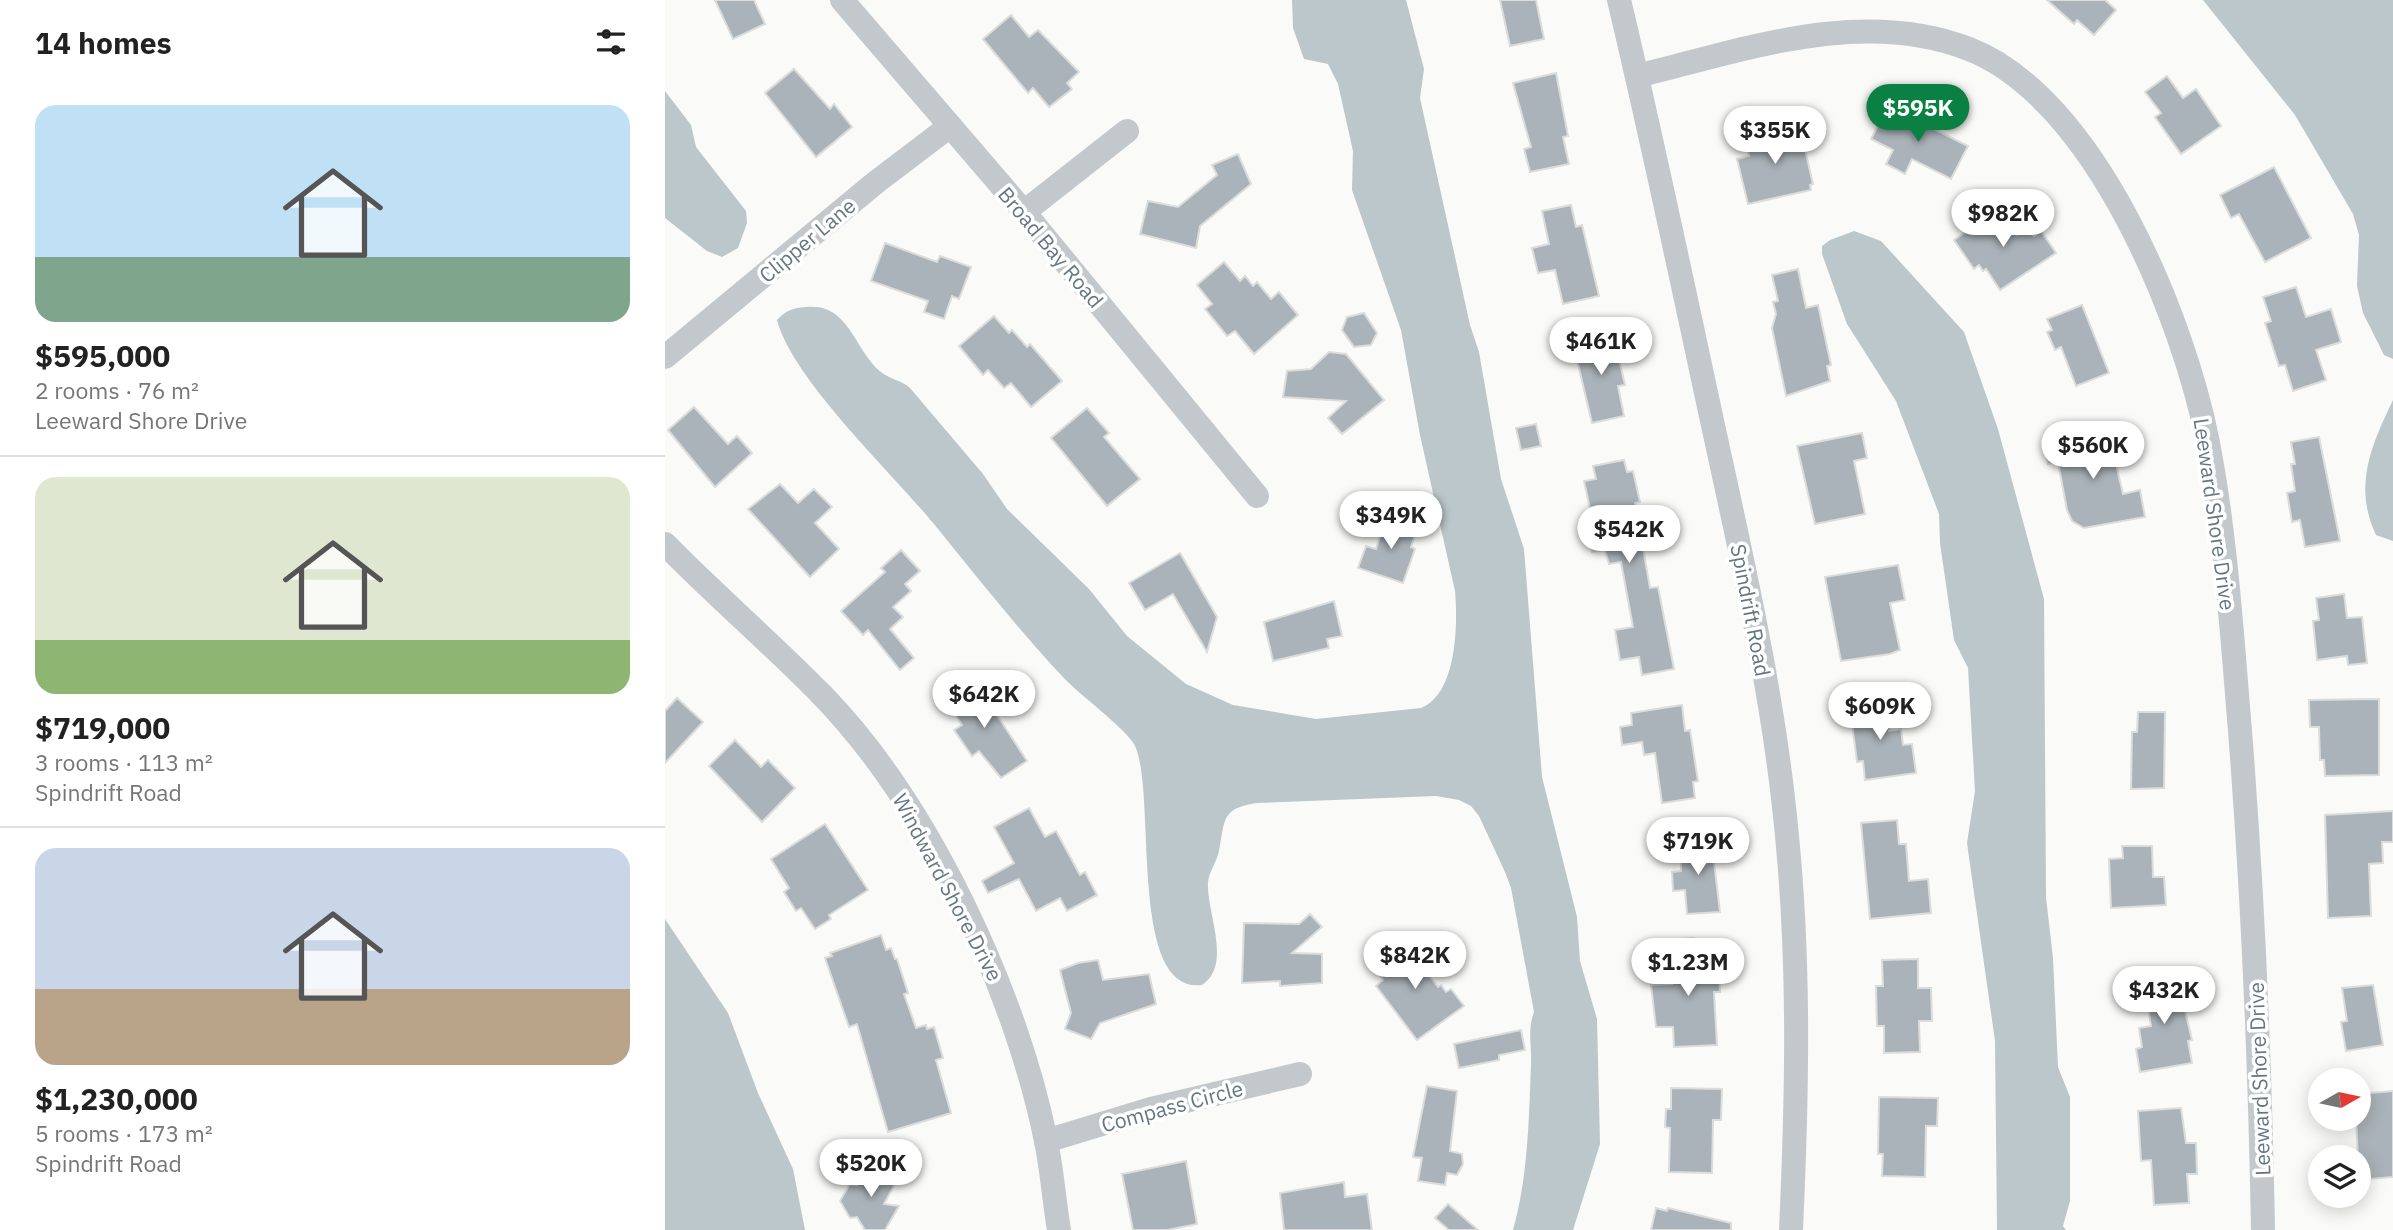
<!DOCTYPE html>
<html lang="en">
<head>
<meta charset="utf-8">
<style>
  body { margin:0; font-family:"IBM Plex Sans",sans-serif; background:#f2f2f2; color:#222; height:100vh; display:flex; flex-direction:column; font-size:26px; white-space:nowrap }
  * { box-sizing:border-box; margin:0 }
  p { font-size:23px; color:#767676 }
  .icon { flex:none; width:38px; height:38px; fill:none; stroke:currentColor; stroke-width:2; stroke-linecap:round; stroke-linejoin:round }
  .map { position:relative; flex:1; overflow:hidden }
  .details { display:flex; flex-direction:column; background:#fff; width:665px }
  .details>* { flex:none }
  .needle { width:46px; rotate:81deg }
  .controls { position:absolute; left:1643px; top:1068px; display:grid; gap:14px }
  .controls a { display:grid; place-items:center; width:63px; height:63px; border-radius:50%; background:#fff; box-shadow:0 4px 18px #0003; font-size:35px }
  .price { position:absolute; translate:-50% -60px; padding:0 16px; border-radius:24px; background:#fff; color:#222; font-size:23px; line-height:46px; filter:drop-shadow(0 2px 4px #0008) }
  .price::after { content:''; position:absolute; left:50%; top:42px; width:21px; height:16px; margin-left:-10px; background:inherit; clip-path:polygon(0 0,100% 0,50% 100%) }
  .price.on { background:#0b8043; color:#fff }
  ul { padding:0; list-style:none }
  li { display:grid; align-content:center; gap:14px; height:371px; padding:0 35px }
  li+li { border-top:2px solid #e0e0e0 }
  li span { display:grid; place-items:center; height:217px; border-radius:21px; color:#555 }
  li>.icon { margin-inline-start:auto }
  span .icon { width:126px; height:126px; fill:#fffc; stroke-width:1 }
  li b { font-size:30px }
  h2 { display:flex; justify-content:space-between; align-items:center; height:84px; padding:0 35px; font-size:30px }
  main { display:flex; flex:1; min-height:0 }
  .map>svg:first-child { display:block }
</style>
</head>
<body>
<main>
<section class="details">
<h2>14 homes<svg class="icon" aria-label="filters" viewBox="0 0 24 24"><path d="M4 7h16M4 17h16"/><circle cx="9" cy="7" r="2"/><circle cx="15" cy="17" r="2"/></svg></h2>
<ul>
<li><span style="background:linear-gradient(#bfe0f5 70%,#7fa58c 0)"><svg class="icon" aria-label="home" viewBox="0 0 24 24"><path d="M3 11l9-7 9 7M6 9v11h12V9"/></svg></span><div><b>$595,000</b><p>2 rooms · 76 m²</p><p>Leeward Shore Drive</p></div></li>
<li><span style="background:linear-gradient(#dfe7d0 75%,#8fb573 0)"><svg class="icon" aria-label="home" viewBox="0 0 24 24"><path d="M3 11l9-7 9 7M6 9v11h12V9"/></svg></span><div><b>$719,000</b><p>3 rooms · 113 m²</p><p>Spindrift Road</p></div></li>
<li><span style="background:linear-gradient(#c9d6e8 65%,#b9a48a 0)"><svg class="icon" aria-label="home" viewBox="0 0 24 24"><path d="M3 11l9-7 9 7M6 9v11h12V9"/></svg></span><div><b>$1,230,000</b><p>5 rooms · 173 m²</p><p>Spindrift Road</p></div></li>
</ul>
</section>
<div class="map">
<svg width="1728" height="1230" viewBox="0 0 1728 1230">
  <rect width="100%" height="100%" fill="#fafaf8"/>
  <g fill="#bbc7cb">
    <path d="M627 0H741L759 69 755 98 805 325 814 352 836 479 859 549 877 777 912 917 915 961 932 1019 935 1144 908 1230H848C863 1177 864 1119 866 1064 867 1044 862 1031 869 1012L846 888 840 872 814 816 806 806 794 800 771 796 592 803C556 808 560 820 554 851 552 861 544 872 543 882 541 912 568 965 537 985 461 995 493 787 469 744 460 728 412 693 396 675 352 628 313 578 273 529 230 475 128 381 112 320 121 310 128 308 141 307 184 302 189 350 216 372 224 379 236 380 245 388L318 474 342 509 424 589 462 636 521 684 568 705 651 719 756 708C792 694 793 624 790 591L755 435 736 330 687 190 688 151 673 84 663 64 639 59 628 28Z"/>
    <polygon points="1538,0 1728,0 1728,359 1719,355 1698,313 1692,286 1694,235 1688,214 1630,115"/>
    <polygon points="0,91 26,125 31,147 81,211 82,223 73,248 57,257 42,251 0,218"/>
    <polygon points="1189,231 1216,241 1299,332 1333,429 1379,599 1381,897 1388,958 1393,1067 1405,1097 1405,1201 1398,1226 1401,1230 1332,1230 1330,1041 1302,843 1310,791 1303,668 1289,640 1275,543 1274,514 1231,401 1182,324 1157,254 1157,246 1165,240"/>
    <path d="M1728 400V541L1711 535C1688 486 1706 446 1728 400Z"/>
    <polygon points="0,919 63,1013 93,1093 128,1169 140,1230 0,1230"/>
  </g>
  <g fill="#aab3b9" stroke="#dcdcda" stroke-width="2">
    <polygon points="50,0 89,0 100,24 68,39"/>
    <polygon points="835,0 871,0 879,39 845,46"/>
    <polygon points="1382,0 1440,0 1451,10 1429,35 1412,20 1409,24"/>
    <polygon points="346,15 364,37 373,30 414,72 402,83 407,89 384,107 368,88 363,93 318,39"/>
    <polygon points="129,69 165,109 169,104 187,127 151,157 100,93"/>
    <polygon points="891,73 903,136 898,137 904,164 865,172 859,149 866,147 848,83"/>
    <polygon points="1502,76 1518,98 1531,89 1556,126 1516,154 1490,117 1496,113 1480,92"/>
    <polygon points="1223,106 1303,146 1286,179 1247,159 1240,174 1221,164 1228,150 1206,139"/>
    <polygon points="1128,123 1133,146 1139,145 1148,184 1145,185 1146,190 1083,204 1072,159 1084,156 1082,146 1097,142 1095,131"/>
    <polygon points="573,154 586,184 535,226 531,248 475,234 483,201 513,207 552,175 547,165"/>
    <polygon points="1609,167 1646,238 1600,262 1574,214 1566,218 1555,195"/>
    <polygon points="906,205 911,227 917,225 934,296 898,304 890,270 873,273 867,248 884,244 877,211"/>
    <polygon points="1334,209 1352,235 1363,228 1369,236 1376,231 1391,253 1335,290 1321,269 1318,271 1314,265 1309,269 1289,240"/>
    <polygon points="220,243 272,262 275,256 306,267 294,299 287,296 279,319 259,312 263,301 206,281"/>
    <polygon points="559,262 575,281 580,276 588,286 592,282 606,299 614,292 633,315 589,354 570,331 562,336 540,309 547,304 532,285"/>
    <polygon points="1133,269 1141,308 1153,305 1166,365 1162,366 1165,381 1121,396 1107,328 1111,314 1108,302 1113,301 1107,275"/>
    <polygon points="1631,287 1641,317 1666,309 1676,342 1651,350 1661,380 1628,391 1620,365 1614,366 1600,323 1606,321 1598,297"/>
    <polygon points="1417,305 1444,373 1411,386 1396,347 1390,350 1382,332 1387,330 1382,319"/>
    <polygon points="699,313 712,333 706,345 689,347 677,330 682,317"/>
    <polygon points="329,316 344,333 347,330 362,347 365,344 397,381 366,407 346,383 339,388 323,370 318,375 294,346"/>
    <polygon points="948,334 960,385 953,386 959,416 927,423 908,343"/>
    <polygon points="664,352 681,354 719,400 677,434 663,418 681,401 618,397 622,371 646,369"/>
    <polygon points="29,407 63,444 72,436 87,453 50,487 3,430"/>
    <polygon points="422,408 444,433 439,437 475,479 442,506 386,438"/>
    <polygon points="871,424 876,446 856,450 851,428"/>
    <polygon points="1443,430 1458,494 1475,490 1480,517 1419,528 1407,521 1402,510 1393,462 1383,464 1379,442"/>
    <polygon points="1197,433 1202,458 1189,461 1200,514 1150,524 1132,446"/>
    <polygon points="1654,437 1675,541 1640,547 1635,520 1627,522 1622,493 1630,491 1626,464 1630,464 1626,442"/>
    <polygon points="959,460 962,472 968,471 975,502 970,503 985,588 993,587 1009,669 977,675 974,657 955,660 950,630 968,627 956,562 944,564 940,550 927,552 922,528 929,527 919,481 931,479 928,466"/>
    <polygon points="115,484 133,503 149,489 167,507 150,523 174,549 145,577 83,509"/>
    <polygon points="722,516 753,526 746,547 750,549 738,583 693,568 701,546 711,549"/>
    <polygon points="236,550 255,571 240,584 246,591 228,607 238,617 225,629 249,658 235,670 203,630 198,635 176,611 220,572 216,568"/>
    <polygon points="515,553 552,617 542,652 508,594 480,610 464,583"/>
    <polygon points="1233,565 1240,600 1225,603 1235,650 1225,654 1176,661 1160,577"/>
    <polygon points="1679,594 1682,618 1697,617 1702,663 1683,665 1682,656 1652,660 1648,621 1654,620 1651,598"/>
    <polygon points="669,601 677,636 662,639 664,648 608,661 599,622"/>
    <polygon points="309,680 362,761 336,778 314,751 307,756 289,730 297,725 280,699"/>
    <polygon points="1219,695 1224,731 1236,729 1238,745 1247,744 1251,773 1200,780 1198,761 1192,762 1187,723 1192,722 1189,699"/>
    <polygon points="12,698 38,722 0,763 0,711"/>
    <polygon points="1714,699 1714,775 1660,776 1659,760 1655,760 1654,727 1645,727 1644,700"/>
    <polygon points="1017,705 1020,731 1025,730 1033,781 1028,782 1030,798 997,803 990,753 979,755 977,742 957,745 955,727 967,725 966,713"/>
    <polygon points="1473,712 1500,712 1499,788 1466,789 1467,732 1472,732"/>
    <polygon points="70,740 96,767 103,760 130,788 97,822 44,766"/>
    <polygon points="364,808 380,837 391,831 415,875 420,872 432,895 402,911 395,898 371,911 354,879 323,893 317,881 349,863 329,827"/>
    <polygon points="1728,811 1728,842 1717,842 1718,863 1704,864 1706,916 1663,918 1660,815"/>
    <polygon points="1232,820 1234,844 1241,844 1244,881 1263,879 1266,913 1205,919 1196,823"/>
    <polygon points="160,824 203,890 164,915 166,919 150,929 136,908 131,911 119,892 124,888 106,859"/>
    <polygon points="1046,838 1055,912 1022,914 1020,890 1008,891 1007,872 1016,871 1015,840"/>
    <polygon points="1457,846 1487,846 1488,877 1499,877 1501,905 1446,908 1444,859 1458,858"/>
    <polygon points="645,914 657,927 627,953 657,954 657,983 615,986 615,981 577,983 579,923 634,924"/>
    <polygon points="216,935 221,950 226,948 230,959 232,959 243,993 239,994 251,1028 261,1025 262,1029 269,1027 278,1058 271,1060 286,1113 223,1132 192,1024 184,1027 160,958 167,956 165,953"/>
    <polygon points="1028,938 1030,965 1054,964 1055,992 1049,992 1052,1045 1009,1047 1008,1027 991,1027 986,985 1007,984 1006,940"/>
    <polygon points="747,939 759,954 752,960 773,987 776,985 781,992 786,989 799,1006 752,1040 711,986 718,980 710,967"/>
    <polygon points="1253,959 1253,988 1266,988 1267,1021 1254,1021 1255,1052 1219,1053 1219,1026 1212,1026 1211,986 1218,986 1217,960"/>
    <polygon points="433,960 438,980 484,974 491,1004 435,1023 426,1039 400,1029 406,1013 395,970 413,963"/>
    <polygon points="1511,972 1527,1040 1523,1041 1527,1063 1475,1072 1471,1049 1477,1047 1474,1028 1486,1026 1478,977"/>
    <polygon points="1708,985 1718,1045 1681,1051 1676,1022 1682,1021 1677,988"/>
    <polygon points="856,1030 860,1050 834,1055 834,1060 794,1068 789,1044"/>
    <polygon points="762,1086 792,1091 785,1151 797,1154 798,1164 792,1175 782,1173 780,1185 753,1181 757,1158 748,1157"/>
    <polygon points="1006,1088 1057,1089 1056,1120 1048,1120 1047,1173 1004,1172 1005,1128 1000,1127 1001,1109 1006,1109"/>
    <polygon points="1728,1091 1728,1177 1694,1180 1691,1118 1694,1118 1694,1094"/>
    <polygon points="1214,1097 1273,1098 1272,1126 1261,1126 1260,1177 1217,1176 1218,1154 1213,1154"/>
    <polygon points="1516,1108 1521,1143 1531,1143 1532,1174 1522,1174 1524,1203 1489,1205 1486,1160 1476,1161 1473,1111"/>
    <polygon points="521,1161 532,1224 502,1230 468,1230 457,1174"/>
    <polygon points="204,1162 233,1178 219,1204 234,1206 220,1230 200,1230 192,1217 185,1218 175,1201 185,1184 192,1185"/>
    <polygon points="679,1182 680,1197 702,1194 707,1230 619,1230 615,1193"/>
    <polygon points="783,1204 813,1230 784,1230 770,1218"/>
    <polygon points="991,1208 1002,1211 1003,1208 1066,1223 1066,1230 986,1230"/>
  </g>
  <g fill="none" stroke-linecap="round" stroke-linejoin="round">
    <g stroke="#c3c8cc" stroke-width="24">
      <polyline points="177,0 359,212 592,496"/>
      <path d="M954 0C987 138 1016 277 1046 416 1076 555 1109 694 1122 836 1135 968 1132 1098 1126 1230"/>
      <path d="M972 76C1079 50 1196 7 1304 49 1430 98 1519 319 1543 443 1561 537 1567 635 1575 731 1588 897 1595 1063 1598 1230"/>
      <polyline points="359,212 462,131"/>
      <polyline points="0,357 210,183 285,126"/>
      <path d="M0 544C51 596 106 643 157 695 263 804 351 992 381 1141 387 1170 389 1200 394 1230"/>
      <polyline points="381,1141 486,1109 635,1074"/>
    </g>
  </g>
  <g text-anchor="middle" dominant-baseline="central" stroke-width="7" stroke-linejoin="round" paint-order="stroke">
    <g font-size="21" fill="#657683" stroke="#fff">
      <text transform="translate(142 240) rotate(-40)">Clipper Lane</text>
      <text transform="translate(386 247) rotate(50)">Broad Bay Road</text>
      <text transform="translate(1550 514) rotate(82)">Leeward Shore Drive</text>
      <text transform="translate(1086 610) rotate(79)">Spindrift Road</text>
      <text transform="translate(283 887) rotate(62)">Windward Shore Drive</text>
      <text transform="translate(1594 1079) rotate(-92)">Leeward Shore Drive</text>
      <text transform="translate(507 1106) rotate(-15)">Compass Circle</text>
    </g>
  </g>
</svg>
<div class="controls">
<a><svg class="needle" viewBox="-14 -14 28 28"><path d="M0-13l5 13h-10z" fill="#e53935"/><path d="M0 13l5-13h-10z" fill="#767676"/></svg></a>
<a><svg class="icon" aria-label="layers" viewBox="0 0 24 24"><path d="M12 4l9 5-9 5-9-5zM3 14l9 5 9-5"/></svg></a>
</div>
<b class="price on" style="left:1253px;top:144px">$595K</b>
<b class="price" style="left:1110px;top:166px">$355K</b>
<b class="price" style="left:1338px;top:249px">$982K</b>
<b class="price" style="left:936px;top:377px">$461K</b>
<b class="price" style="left:1428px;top:481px">$560K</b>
<b class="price" style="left:726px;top:551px">$349K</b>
<b class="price" style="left:964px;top:565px">$542K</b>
<b class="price" style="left:319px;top:730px">$642K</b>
<b class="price" style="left:1215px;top:742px">$609K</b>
<b class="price" style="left:1033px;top:877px">$719K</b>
<b class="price" style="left:750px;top:991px">$842K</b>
<b class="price" style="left:1023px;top:998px">$1.23M</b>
<b class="price" style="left:1499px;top:1026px">$432K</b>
<b class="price" style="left:206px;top:1199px">$520K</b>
</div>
</main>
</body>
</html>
